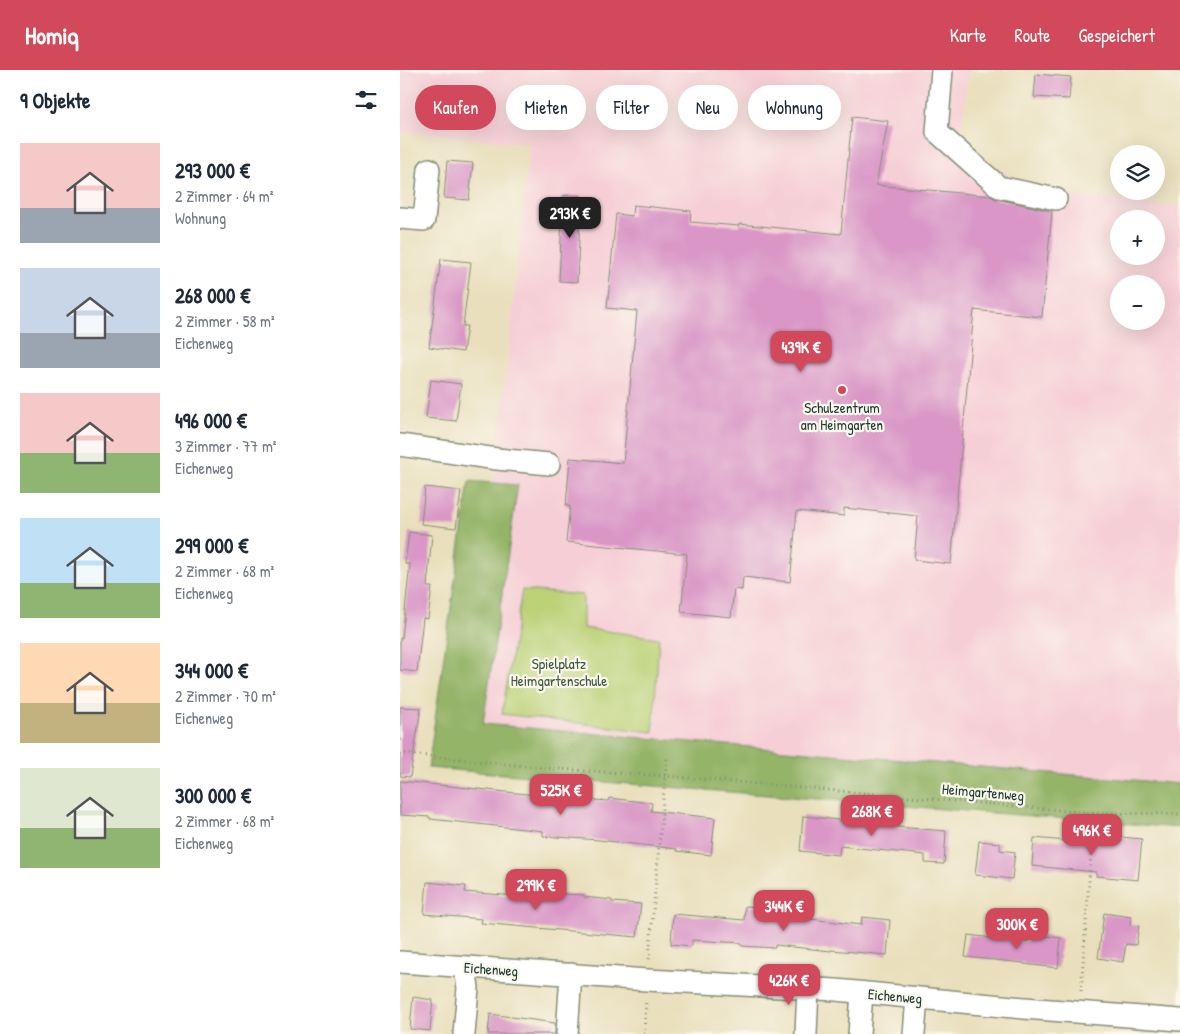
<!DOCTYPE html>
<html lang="de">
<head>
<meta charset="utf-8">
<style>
  body { margin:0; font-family:"Patrick Hand",sans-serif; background:#f6f6f7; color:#1f2937; height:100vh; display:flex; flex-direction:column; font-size:19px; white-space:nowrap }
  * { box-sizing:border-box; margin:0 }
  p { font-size:16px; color:#747a83 }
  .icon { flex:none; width:28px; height:28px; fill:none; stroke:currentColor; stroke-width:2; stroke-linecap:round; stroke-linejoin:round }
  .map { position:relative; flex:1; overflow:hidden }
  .sheet { display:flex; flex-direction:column; background:#fff; width:400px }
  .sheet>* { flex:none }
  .banner { position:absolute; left:15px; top:15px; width:475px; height:45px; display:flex; gap:10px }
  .fabs { position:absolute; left:710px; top:75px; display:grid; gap:10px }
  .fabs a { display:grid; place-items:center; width:55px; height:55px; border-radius:50%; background:#fff; box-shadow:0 5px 20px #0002; font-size:25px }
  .price { position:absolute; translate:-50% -42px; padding:0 11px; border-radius:10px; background:#d1495b; color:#fff; font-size:16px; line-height:32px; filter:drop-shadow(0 1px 2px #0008) }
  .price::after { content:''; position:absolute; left:50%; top:30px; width:15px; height:11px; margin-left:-8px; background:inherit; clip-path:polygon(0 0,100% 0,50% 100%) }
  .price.selected { background:#222; color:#fff }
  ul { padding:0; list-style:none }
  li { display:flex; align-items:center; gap:15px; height:125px; padding:0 20px }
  li span { display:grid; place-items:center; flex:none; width:140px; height:100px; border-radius:0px; color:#555 }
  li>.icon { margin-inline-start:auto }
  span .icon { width:60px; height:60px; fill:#fffc; stroke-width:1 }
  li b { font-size:21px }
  h2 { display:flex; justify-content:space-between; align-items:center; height:60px; padding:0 20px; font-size:21px }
  .pill { padding:0 18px; border-radius:22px; background:#fff; box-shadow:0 5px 20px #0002; font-size:18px; line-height:45px }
  .pill.selected { background:#d1495b; color:#fff }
  header { display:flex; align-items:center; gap:30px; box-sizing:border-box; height:70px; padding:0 25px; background:#d1495b; color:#fff }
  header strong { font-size:24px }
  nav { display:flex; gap:28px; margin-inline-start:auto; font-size:18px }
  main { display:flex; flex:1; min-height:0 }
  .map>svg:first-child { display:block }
</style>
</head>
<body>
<header>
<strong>Homiq</strong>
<nav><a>Karte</a><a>Route</a><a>Gespeichert</a></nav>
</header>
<main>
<section class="sheet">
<h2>9 Objekte<svg class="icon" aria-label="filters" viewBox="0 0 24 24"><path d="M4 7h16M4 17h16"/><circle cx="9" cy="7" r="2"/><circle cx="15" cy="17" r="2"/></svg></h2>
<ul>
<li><span style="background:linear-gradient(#f6c9c9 65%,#9aa5b1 0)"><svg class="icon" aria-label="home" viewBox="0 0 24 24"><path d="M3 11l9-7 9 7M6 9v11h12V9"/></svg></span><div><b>293 000 €</b><p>2 Zimmer · 64 m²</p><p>Wohnung</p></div></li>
<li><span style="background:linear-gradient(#c9d6e8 65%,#9aa5b1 0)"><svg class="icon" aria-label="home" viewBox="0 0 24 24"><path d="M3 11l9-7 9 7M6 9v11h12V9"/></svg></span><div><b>268 000 €</b><p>2 Zimmer · 58 m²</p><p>Eichenweg</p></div></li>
<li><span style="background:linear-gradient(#f6c9c9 60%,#8fb573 0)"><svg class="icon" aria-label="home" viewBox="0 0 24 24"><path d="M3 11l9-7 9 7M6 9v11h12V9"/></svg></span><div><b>496 000 €</b><p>3 Zimmer · 77 m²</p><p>Eichenweg</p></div></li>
<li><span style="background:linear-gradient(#bfe0f5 65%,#8fb573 0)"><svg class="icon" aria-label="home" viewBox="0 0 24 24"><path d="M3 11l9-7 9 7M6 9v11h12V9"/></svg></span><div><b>299 000 €</b><p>2 Zimmer · 68 m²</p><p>Eichenweg</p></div></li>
<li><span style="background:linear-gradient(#ffd9b3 60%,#c2b280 0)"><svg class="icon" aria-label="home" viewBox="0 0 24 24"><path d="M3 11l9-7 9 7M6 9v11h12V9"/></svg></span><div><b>344 000 €</b><p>2 Zimmer · 70 m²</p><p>Eichenweg</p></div></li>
<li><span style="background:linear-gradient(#dfe7d0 60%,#8fb573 0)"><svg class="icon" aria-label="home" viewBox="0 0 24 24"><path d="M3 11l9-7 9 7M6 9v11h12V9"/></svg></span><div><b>300 000 €</b><p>2 Zimmer · 68 m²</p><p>Eichenweg</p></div></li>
</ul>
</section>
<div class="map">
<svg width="780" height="964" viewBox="0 0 780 964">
  <rect width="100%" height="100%" fill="#fbf7ec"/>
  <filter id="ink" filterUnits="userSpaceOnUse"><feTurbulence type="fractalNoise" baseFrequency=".02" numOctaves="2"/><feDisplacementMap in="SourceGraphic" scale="10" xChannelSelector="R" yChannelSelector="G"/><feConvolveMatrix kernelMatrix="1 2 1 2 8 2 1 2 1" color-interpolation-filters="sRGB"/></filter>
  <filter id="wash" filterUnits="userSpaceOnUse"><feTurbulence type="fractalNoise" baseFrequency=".0096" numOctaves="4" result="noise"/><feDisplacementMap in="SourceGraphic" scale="20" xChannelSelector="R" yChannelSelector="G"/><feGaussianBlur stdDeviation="1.12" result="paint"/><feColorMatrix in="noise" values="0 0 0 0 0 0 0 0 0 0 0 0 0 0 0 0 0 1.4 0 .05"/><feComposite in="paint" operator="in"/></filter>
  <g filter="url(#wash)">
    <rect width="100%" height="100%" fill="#e9dfbc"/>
    <path fill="#f6cfd6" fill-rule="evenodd" d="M0 0H568L561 67 628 122 780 136V732L68 663 130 74 0 61ZM719 149H756V186H719ZM719 214H756V251H719Z"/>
    <polygon fill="#bbd277" stroke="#6d8856" points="122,520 183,525 183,558 259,568 253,662 102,644"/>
    <polygon fill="#94b468" stroke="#5a784e" points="69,411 118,415 83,654 780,714 780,758 28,698"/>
    <g id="blocks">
      <g fill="#d996c6">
        <polygon points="636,4 671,7 669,29 634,27"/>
        <polygon points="452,47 488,51 476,115 591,126 596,129 652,141 642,247 574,240 551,494 514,490 518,446 444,438 444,446 397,441 390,512 343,507 342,520 334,519 331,547 281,542 287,484 166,472 170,436 166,436 170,388 223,393 237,241 207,238 216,144 232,146 233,135 291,141 290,152 339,156 339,154 441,164"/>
        <polygon points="47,91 73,93 69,130 44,128"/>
        <polygon points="163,126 181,126 177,212 159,211"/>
        <polygon points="41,189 71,192 63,256 67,256 63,282 29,277"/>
        <polygon points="31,310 61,314 56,351 26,348"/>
        <polygon points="25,417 61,421 56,458 21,454"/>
        <polygon points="9,462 32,465 27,517 32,517 28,549 23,548 17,602 0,600 0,568 2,568 10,494 5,494"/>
        <polygon points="0,637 21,638 10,707 0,706"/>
        <polygon points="0,711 146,726 208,731 209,728 252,733 251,741 315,748 311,785 276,781 277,779 199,770 143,766 143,761 30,749 30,747 0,745"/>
        <polygon points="466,743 498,746 497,757 546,761 544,794 525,793 525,785 440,776 439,785 400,781 403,746 465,753"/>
        <polygon points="700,765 742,769 738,810 696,806 696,802 632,796 634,768 699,774"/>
        <polygon points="579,771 600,773 600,780 615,782 612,809 575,805"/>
        <polygon points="27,812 66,816 65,822 142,828 142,823 184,825 184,827 212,830 212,832 241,834 237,867 81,853 82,849 24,844"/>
        <polygon points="345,836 378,838 377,845 461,855 462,847 490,850 487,885 431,880 431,881 375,875 375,878 342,876 342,873 292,870 292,876 271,874 273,844 344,850"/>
        <polygon points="704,843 731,847 730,855 739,856 736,875 726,874 723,892 698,888"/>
        <polygon points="628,864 661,868 658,898 624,894 624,893 565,887 568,865 627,872"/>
        <polygon points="13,927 33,930 30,961 10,959"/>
        <polygon points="90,944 155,953 155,964 88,964"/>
      </g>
    </g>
  </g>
  <g filter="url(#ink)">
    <use href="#blocks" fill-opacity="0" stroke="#848e78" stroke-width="1"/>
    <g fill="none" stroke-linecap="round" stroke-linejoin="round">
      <defs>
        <g id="minor">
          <polyline points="542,0 537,62 599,117 656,129"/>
          <polyline points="0,148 24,150 29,99"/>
          <polyline points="0,375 97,389 149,394"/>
          <polyline points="0,892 247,910 436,920 624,938 780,950"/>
          <polyline points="64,964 68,918 65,897"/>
          <polyline points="167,964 171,904"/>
          <polyline points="406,964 408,918"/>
          <polyline points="459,964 462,923"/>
          <polyline points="514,964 517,928"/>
        </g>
      </defs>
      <use href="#minor" stroke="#848e78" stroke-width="24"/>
      <g stroke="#848e78" stroke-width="3" stroke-dasharray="1 4" stroke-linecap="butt">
        <polyline points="0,683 144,698 266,706 694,743 780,744"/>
        <polyline points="249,889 267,685"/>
        <polyline points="681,921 694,743"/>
        <polyline points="244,964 246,930"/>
      </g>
      <use href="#minor" stroke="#fff" stroke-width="21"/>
    </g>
  </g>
  <circle fill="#d1495b" stroke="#fbf7ec" stroke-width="2" cx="442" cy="320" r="5"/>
  <g text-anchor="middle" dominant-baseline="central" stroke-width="4.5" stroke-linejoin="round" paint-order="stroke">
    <g font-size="15" fill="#1f3d34" stroke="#fbf7ec">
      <text x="442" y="337">Schulzentrum<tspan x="442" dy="17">am Heimgarten</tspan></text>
    </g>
    <g font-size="15" fill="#3e5b41" stroke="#fbf7ec">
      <text x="159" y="593">Spielplatz<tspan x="159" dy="17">Heimgartenschule</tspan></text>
    </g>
    <g font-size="15" fill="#1f3d34" stroke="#fbf7ec">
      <text transform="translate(583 722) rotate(5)">Heimgartenweg</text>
      <text transform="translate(91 899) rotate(4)">Eichenweg</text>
      <text transform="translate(495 926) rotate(5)">Eichenweg</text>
    </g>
  </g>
</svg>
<div class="fabs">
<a><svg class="icon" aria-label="layers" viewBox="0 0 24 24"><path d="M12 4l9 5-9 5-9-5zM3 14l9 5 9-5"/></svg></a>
<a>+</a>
<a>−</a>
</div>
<b class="price selected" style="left:170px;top:169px">293K €</b>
<b class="price" style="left:401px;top:303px">439K €</b>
<b class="price" style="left:161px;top:746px">525K €</b>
<b class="price" style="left:472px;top:767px">268K €</b>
<b class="price" style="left:692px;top:786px">496K €</b>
<b class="price" style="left:136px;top:841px">299K €</b>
<b class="price" style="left:384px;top:862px">344K €</b>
<b class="price" style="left:617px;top:880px">300K €</b>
<b class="price" style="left:389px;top:936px">426K €</b>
<div class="banner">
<a class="pill selected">Kaufen</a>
<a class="pill">Mieten</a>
<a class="pill">Filter</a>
<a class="pill">Neu</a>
<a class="pill">Wohnung</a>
</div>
</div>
</main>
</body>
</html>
